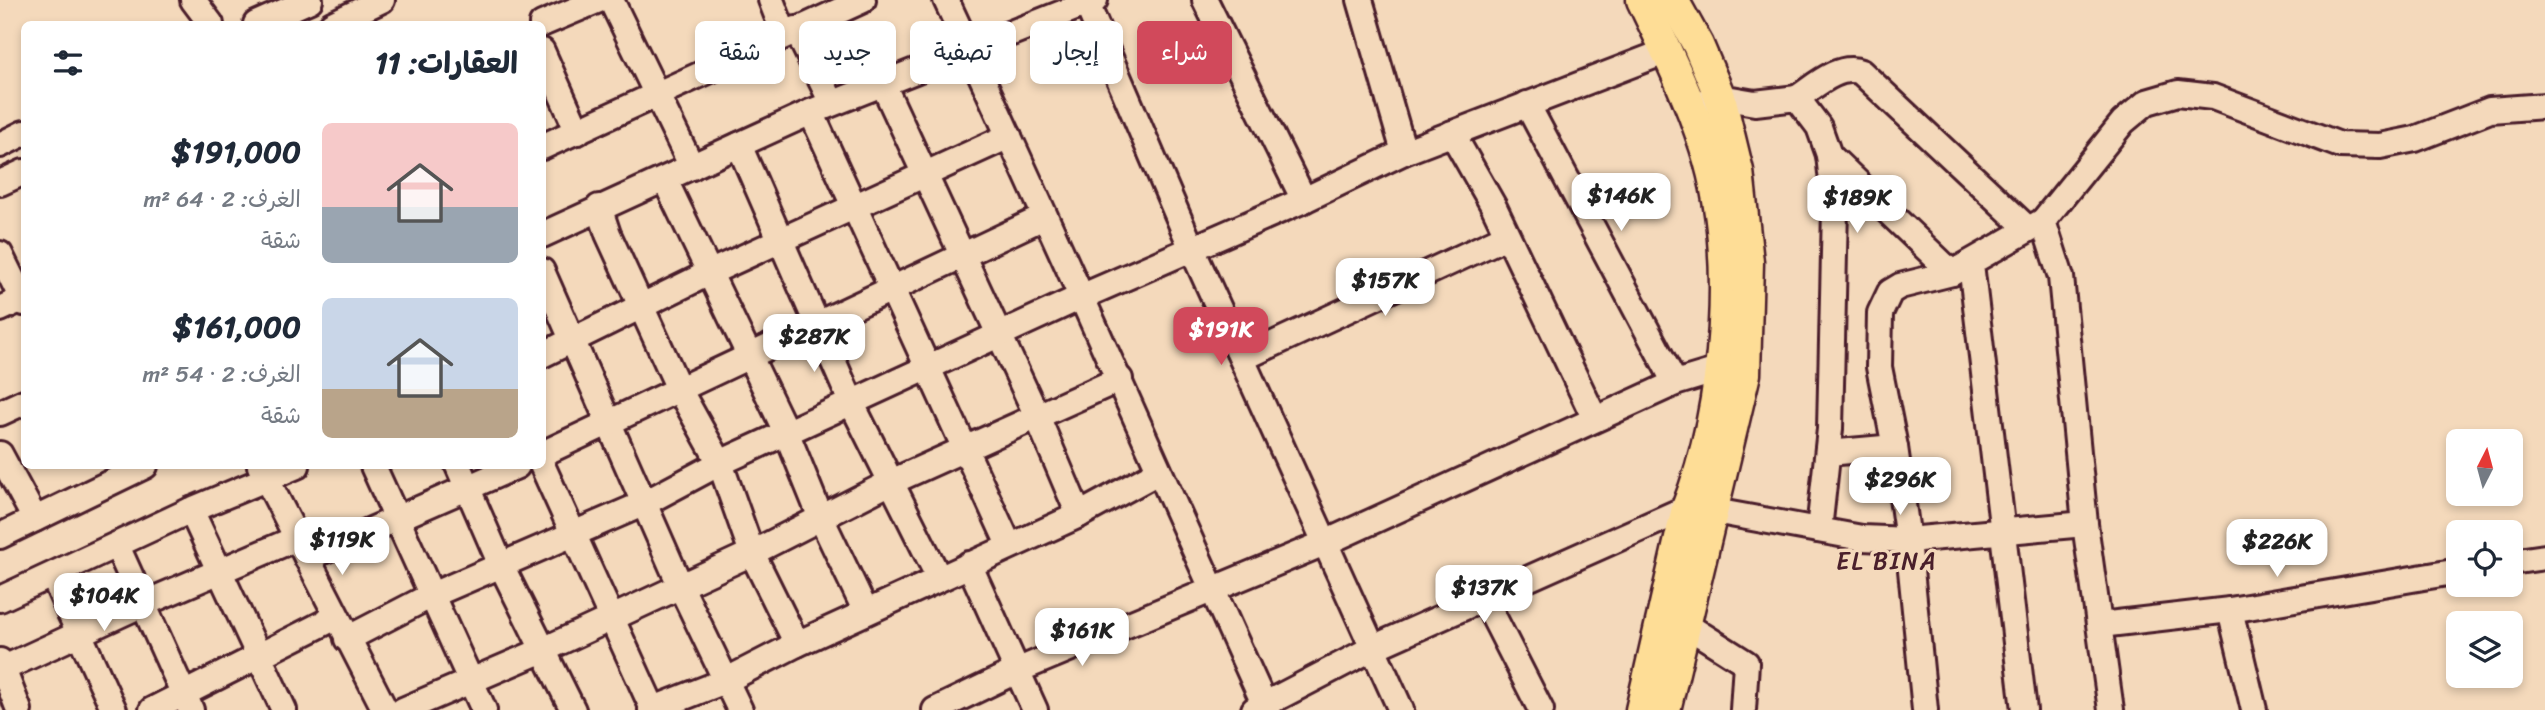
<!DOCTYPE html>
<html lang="ar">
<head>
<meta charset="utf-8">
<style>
  body { margin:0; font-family:Sriracha,"Playpen Sans Arabic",sans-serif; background:#f6f6f7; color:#1f2937; direction:rtl; height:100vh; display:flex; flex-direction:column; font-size:26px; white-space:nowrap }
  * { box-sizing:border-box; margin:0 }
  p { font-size:23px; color:#747a83 }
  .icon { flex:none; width:38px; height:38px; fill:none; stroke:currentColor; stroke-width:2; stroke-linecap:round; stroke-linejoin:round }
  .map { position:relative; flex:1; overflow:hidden; direction:ltr }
  .sheet { position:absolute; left:21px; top:21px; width:525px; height:448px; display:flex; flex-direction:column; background:#fff; border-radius:10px; box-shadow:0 4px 10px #0003; direction:rtl }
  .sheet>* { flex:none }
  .hud { position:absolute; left:567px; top:21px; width:665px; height:63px; direction:rtl; display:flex; gap:14px }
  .needle { width:46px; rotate:6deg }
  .buttons { position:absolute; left:2446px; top:429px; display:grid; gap:14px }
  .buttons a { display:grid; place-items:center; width:77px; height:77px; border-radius:10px; background:#fff; box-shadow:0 4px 10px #0003; font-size:35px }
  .price { position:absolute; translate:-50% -60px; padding:0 16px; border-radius:14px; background:#fff; color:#222; font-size:23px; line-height:46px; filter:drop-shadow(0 2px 4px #0008) }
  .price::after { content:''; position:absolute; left:50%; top:42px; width:21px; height:16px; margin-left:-10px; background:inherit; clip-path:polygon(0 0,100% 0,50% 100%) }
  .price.selected { background:#d1495b; color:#fff }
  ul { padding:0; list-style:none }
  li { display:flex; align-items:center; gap:21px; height:175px; padding:0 28px }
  li span { display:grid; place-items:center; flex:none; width:196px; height:140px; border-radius:10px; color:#555 }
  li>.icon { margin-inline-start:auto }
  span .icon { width:84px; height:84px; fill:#fffc; stroke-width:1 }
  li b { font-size:30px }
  h2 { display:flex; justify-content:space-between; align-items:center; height:84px; padding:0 28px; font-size:30px }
  .pill { padding:0 24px; border-radius:10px; background:#fff; box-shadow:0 4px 10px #0003; font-size:24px; line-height:63px }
  .pill.selected { background:#d1495b; color:#fff }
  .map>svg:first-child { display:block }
</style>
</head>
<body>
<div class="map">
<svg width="2545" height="710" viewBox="0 0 2545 710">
  <rect width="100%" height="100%" fill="#f4d9bb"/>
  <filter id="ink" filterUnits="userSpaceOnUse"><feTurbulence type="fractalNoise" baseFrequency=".0143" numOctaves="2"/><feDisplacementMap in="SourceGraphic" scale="14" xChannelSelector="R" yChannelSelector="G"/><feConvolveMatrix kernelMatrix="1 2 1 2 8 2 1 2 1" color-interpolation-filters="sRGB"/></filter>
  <g filter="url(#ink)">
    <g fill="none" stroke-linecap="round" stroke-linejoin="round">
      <defs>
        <g id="minor">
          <polyline points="193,0 211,24"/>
          <polyline points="611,0 692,167"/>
          <polyline points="771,0 784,34"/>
          <path d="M946 0C1056 235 1159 473 1267 710"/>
          <polyline points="1205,0 1304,200"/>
          <polyline points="1360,0 1404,152"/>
          <polyline points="1087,4 1192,249 1401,710"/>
          <polyline points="256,24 310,0"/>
          <polyline points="332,24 382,0"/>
          <polyline points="542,24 599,0"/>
          <polyline points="796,29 832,103"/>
          <polyline points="542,51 578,132"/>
          <polyline points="882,82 1037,416 1079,515"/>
          <path d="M1797 98C1814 87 1839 63 1861 72L2027 228"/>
          <polyline points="1527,104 1675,383"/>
          <polyline points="1689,106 1720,97 1755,103 1797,98 1819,127 1829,155 1835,209 1830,429 1819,530"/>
          <polyline points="811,112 1009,545"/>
          <polyline points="1452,133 1494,207 1595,419"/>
          <polyline points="0,145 24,133"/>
          <polyline points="739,145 852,404 939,578"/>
          <polyline points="542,147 863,0"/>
          <polyline points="1829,155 1952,273"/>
          <polyline points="665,180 787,434 821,518 866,612"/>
          <polyline points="0,183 24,172"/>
          <polyline points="599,207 608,234 680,391 720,463 752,553 797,644"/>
          <polyline points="2043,221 2061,277 2085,524 2111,710"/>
          <polyline points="542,235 811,112 1095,0"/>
          <polyline points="0,254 24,303"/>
          <polyline points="1971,264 2024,710"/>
          <polyline points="542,271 680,585 740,710"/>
          <polyline points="0,309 24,298"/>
          <polyline points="542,355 711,272 1009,136"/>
          <polyline points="1243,358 1507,236"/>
          <polyline points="0,413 24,402"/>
          <polyline points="1828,453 1895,447"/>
          <polyline points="0,454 35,519"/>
          <polyline points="542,454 1044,217"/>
          <polyline points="542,465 653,709"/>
          <polyline points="260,466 385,710"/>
          <polyline points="373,466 484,710"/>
          <polyline points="458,466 501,565 573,710"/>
          <polyline points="191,510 284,710"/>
          <polyline points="1714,511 1862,538 1908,540 2085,524"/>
          <polyline points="0,536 145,466"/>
          <polyline points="117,546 191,710"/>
          <polyline points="307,558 517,466"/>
          <polyline points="2511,562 2545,557"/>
          <polyline points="969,564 1035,710"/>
          <polyline points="53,576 114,710"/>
          <polyline points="0,599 191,510 297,466"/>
          <polyline points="1485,600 1541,710"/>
          <polyline points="2230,610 2254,710"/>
          <polyline points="1686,625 1746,663 1743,710"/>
          <polyline points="2100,625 2230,610 2459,571"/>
          <polyline points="347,639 432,595 645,503 720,463 1081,297 1304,200 1404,152 1667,51"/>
          <polyline points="0,661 19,710"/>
          <polyline points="0,670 143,604 297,538"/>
          <polyline points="152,710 336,617"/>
          <polyline points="403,710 543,650 752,553 889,483 1120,379"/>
          <polyline points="651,710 725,681 797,644 1079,515 1158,472"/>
          <polyline points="935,710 1016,671 1327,542 1675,383 1718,370"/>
          <polyline points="1254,710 1375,647 1687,508"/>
          <polyline points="1925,710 1908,540 1895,447 1879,367 1880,313 1890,292 1900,286 1952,273 2043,221 2123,122 2147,102 2178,93 2213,97 2340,145 2380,146 2415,139 2490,110 2545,106"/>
        </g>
        <g id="major">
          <path d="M1641 710 1687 508C1727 407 1739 251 1705 147 1689 96 1665 48 1642 0"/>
          <polyline points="1665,710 1745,374 1748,262 1738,171 1720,97 1698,45 1673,0"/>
        </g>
      </defs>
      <use href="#minor" stroke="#4a1f2b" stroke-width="30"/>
      <use href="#major" stroke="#4a1f2b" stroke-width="35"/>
      <use href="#minor" stroke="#f4d9bb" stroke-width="24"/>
      <use href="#major" stroke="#fedd96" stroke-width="30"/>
    </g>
  </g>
  <g text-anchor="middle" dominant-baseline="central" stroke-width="7" stroke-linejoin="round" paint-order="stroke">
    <g font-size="24" letter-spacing="2" fill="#4a1f2b" stroke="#f4d9bb">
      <text x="1887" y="561">EL BINA</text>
    </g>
  </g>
</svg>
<div class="buttons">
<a><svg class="needle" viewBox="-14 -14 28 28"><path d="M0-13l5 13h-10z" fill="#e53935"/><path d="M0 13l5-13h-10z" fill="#747a83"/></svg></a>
<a><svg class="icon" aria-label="locate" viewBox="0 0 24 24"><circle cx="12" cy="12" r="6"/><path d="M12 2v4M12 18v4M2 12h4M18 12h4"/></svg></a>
<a><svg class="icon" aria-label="layers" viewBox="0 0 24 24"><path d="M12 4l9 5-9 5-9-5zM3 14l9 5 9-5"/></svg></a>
</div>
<b class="price" style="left:1621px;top:233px">$146K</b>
<b class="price" style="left:1857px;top:235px">$189K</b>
<b class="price" style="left:1385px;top:318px">$157K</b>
<b class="price selected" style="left:1221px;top:367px">$191K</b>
<b class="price" style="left:814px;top:374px">$287K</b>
<b class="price" style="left:1900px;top:517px">$296K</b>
<b class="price" style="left:342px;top:577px">$119K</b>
<b class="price" style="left:2277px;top:579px">$226K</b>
<b class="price" style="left:1484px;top:625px">$137K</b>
<b class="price" style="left:104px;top:633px">$104K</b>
<b class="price" style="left:1082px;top:668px">$161K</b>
<div class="hud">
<a class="pill selected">شراء</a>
<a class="pill">إيجار</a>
<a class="pill">تصفية</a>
<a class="pill">جديد</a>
<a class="pill">شقة</a>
</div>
<section class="sheet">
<h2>العقارات: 11<svg class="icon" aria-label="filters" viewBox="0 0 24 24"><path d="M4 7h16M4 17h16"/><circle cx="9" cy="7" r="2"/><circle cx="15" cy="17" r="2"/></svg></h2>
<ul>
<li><span style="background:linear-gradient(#f6c9c9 60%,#9aa5b1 0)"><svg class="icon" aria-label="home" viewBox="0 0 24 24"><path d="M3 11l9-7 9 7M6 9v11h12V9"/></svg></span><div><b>$191,000</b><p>الغرف: 2 · 64 m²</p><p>شقة</p></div></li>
<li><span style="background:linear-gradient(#c9d6e8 65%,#b9a48a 0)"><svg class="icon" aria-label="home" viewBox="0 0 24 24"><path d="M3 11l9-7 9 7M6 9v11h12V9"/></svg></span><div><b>$161,000</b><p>الغرف: 2 · 54 m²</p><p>شقة</p></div></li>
</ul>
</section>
</div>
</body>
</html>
